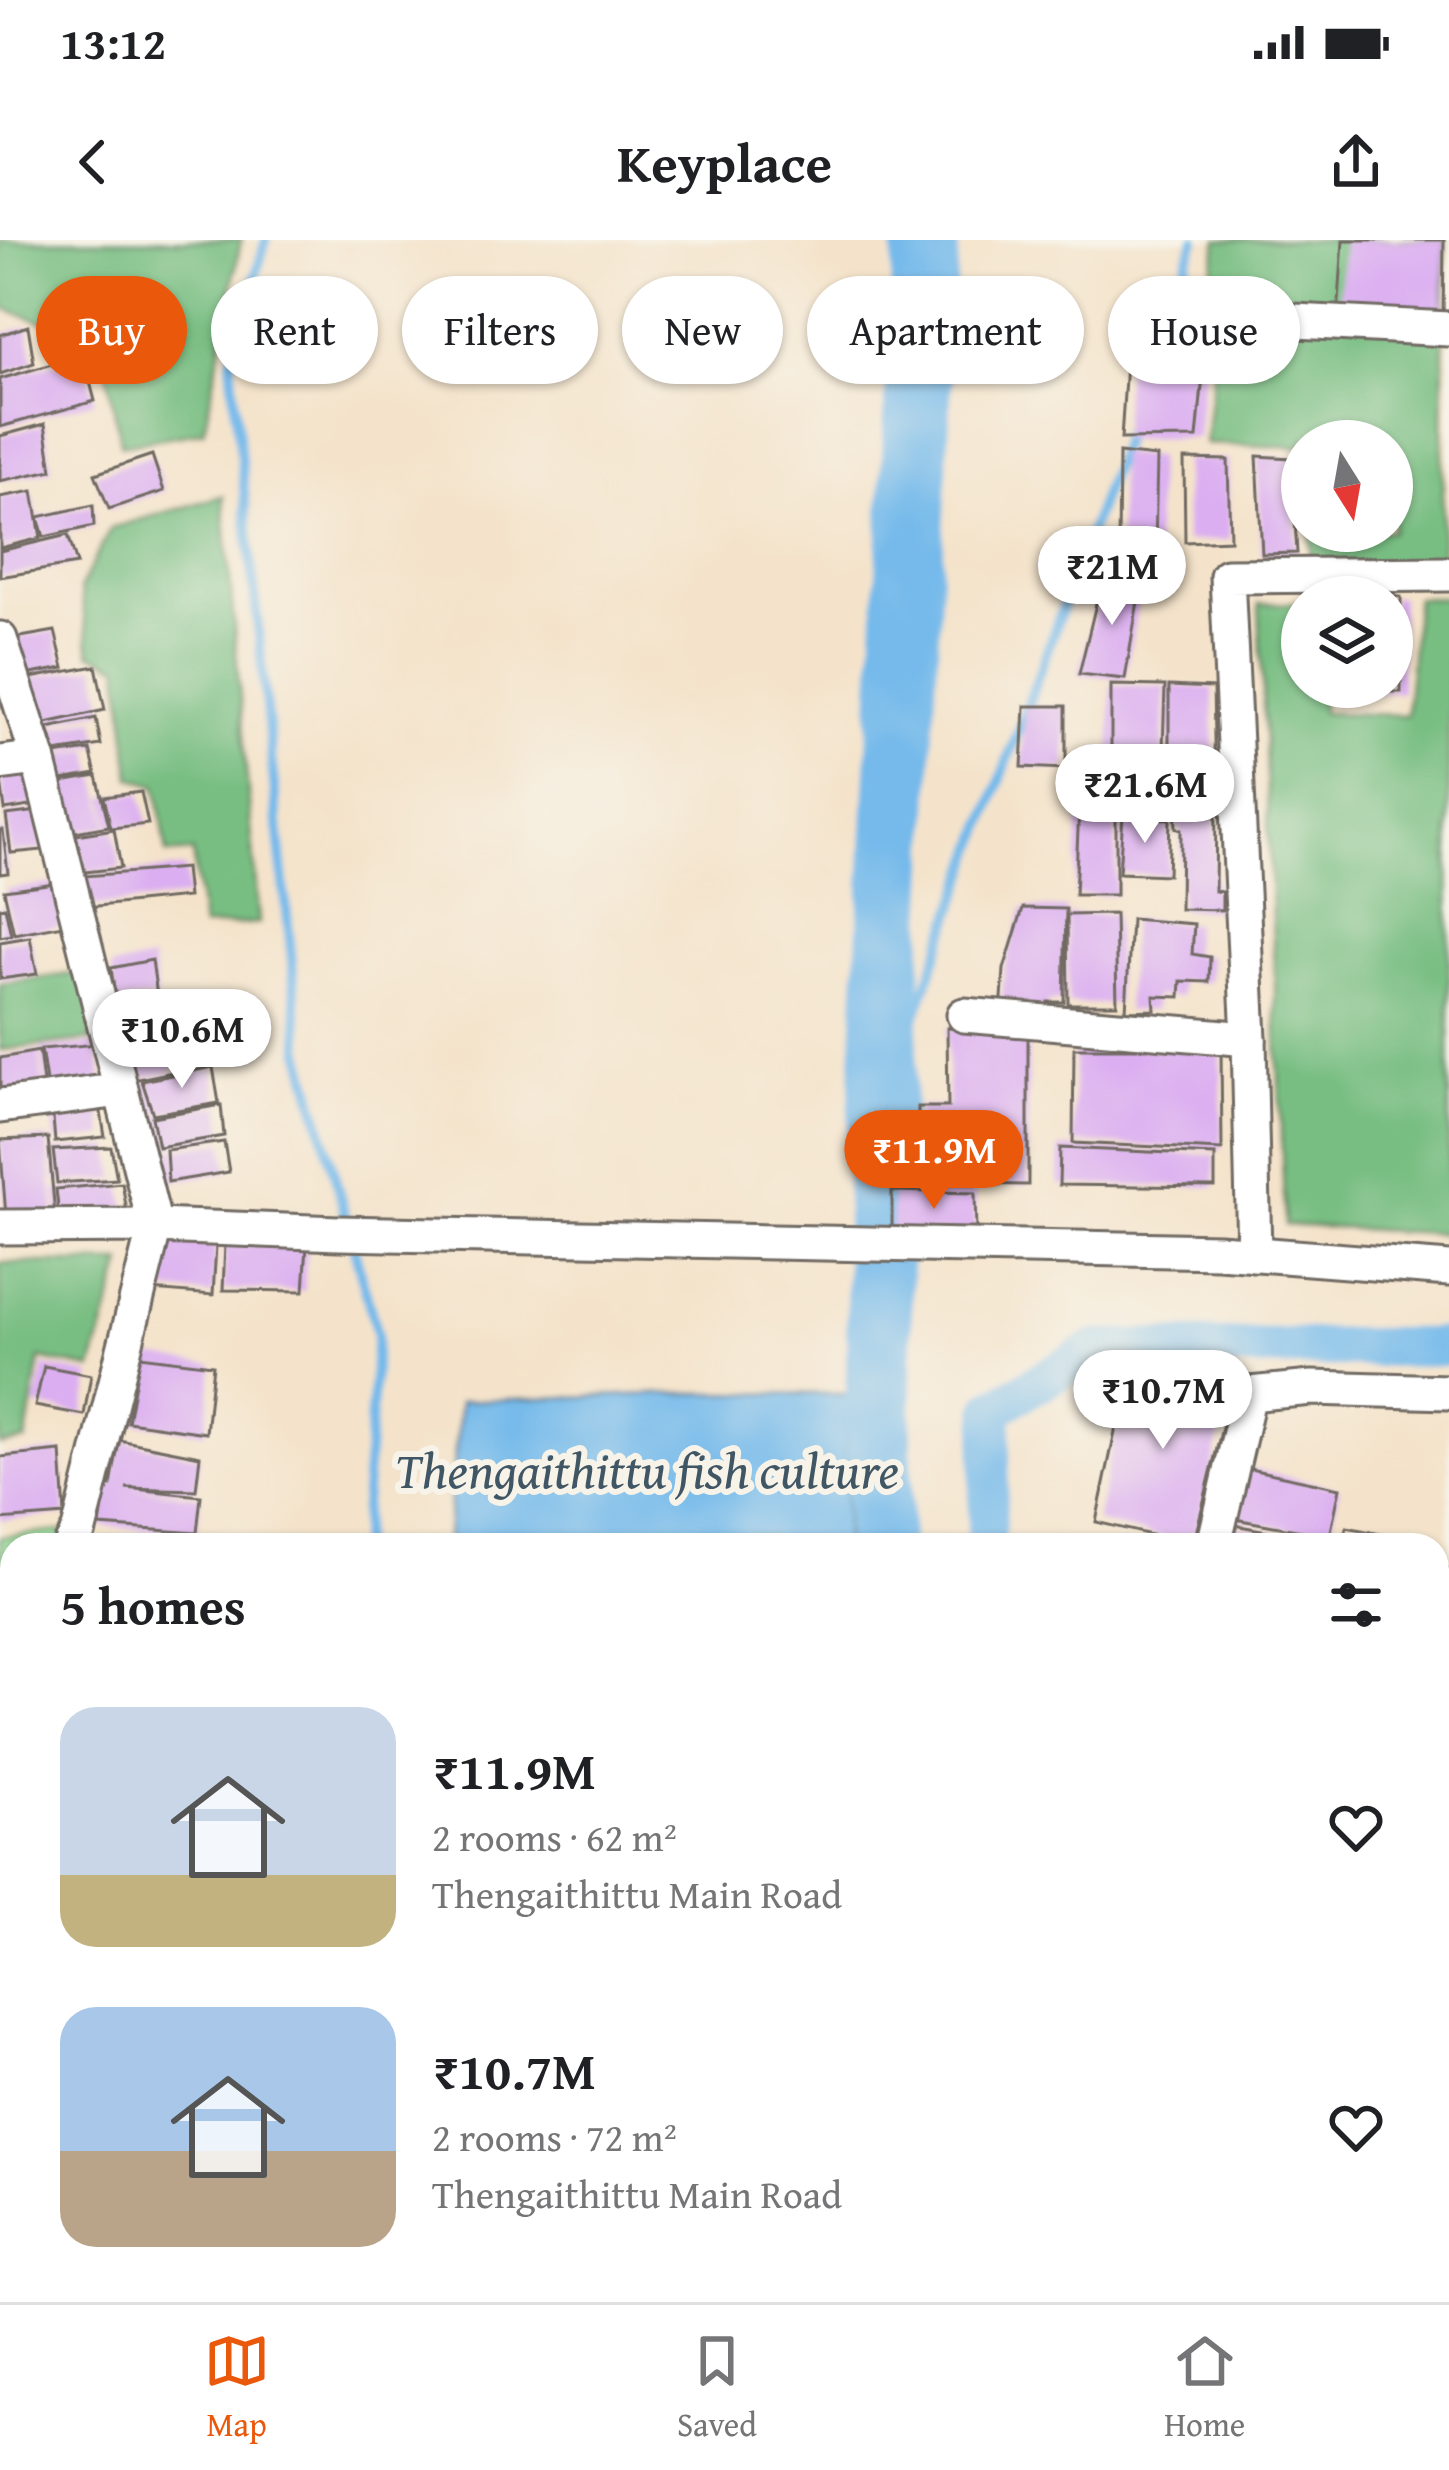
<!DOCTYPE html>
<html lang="en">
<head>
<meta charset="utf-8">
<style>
  body { margin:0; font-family:"Gentium Book Plus",serif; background:#f6f6f6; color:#202124; height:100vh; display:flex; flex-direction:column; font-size:45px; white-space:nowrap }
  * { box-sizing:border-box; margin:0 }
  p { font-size:39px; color:#757577 }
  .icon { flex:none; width:66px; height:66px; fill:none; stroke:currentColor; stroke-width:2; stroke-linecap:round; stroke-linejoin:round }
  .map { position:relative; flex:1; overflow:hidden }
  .side { position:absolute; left:0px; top:1293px; width:1449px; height:771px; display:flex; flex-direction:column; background:#fff; border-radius:36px 36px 0 0; box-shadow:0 3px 9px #0004 }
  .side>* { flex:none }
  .hud { position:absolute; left:36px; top:36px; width:1377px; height:108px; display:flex; gap:24px }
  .needle { width:78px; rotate:169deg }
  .buttons { position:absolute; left:1281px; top:180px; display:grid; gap:24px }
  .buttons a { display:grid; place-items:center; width:132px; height:132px; border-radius:50%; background:#fff; box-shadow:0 3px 9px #0004; font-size:60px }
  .price { position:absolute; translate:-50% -102px; padding:0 27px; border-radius:42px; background:#fff; color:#222; font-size:39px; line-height:78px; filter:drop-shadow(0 3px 6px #0008) }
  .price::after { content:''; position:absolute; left:50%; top:72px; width:36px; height:27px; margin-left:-18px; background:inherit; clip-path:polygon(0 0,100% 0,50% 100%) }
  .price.current { background:#ea580c; color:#fff }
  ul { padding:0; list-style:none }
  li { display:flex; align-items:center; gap:36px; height:300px; padding:0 60px }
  li span { display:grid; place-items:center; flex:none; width:336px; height:240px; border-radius:36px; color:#555 }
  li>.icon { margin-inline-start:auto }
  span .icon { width:144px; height:144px; fill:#fffc; stroke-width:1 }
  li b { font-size:51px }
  h2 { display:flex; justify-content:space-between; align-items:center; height:144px; padding:0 60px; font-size:51px }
  .pill { padding:0 42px; border-radius:54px; background:#fff; box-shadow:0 3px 9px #0004; font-size:42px; line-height:108px }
  .pill.current { background:#ea580c; color:#fff }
  .status { display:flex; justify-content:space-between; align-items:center; height:84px; padding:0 60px; background:#fff; direction:ltr }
  .status svg { height:33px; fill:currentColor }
  header { display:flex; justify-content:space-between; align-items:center; height:156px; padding:0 60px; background:#fff; font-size:54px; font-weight:600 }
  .tab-bar { display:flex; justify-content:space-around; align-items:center; height:168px; border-top:3px solid #e0e0e0; background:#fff; font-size:33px; color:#757577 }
  .tab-bar a { display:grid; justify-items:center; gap:6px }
  .tab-bar .current { color:#ea580c }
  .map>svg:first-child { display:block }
</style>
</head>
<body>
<div class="status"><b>13:12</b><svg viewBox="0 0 49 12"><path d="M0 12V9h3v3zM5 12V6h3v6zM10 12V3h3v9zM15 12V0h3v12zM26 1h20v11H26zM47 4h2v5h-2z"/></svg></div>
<header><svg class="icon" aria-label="back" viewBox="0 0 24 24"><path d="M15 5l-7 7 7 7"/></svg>Keyplace<svg class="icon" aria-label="share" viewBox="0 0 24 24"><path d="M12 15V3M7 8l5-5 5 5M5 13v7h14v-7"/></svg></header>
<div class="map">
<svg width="1449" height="2062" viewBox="0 0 1449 2062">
  <rect width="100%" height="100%" fill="#f7f3e8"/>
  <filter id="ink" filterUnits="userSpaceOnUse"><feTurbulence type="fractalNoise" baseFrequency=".00833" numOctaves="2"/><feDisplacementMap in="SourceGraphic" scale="24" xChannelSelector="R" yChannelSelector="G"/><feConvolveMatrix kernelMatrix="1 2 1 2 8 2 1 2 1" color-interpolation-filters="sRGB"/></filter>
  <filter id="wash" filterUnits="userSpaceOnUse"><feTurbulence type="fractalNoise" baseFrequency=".004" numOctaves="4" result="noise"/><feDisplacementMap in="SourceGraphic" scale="48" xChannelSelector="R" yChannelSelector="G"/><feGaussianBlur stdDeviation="2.7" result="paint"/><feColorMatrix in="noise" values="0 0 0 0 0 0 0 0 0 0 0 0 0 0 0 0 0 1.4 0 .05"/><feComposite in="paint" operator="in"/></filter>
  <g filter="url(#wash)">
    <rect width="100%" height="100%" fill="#f4e3ca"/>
    <polygon fill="#95df9a" stroke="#608562" stroke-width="3" points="64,1291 59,1305 12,1305 12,1410 0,1430 0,1297"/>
    <g fill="#78be82" stroke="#527456" stroke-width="3">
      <polygon points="0,0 241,0 204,191 121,205 101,101 5,69 0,57"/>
      <polygon points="1218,0 1445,0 1442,325 1311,324 1310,291 1392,291 1392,201 1302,201 1302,207 1205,204 1217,94 1202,86"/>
      <polygon points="223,256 259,683 202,687 193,612 167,614 157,546 131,537 120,426 90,413 80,348 111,288"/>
      <polygon points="1416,358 1449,358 1449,994 1285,985 1259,364 1302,363 1302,447 1321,447 1322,473 1406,475"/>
      <polygon points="85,732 102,799 0,810 0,744"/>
      <polygon points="0,1023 123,1023 92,1129 40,1119 26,1201 0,1205"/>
      <polygon points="12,1482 12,1568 0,1567 0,1497"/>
      <rect x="0" y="1796" width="12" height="97"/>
      <polygon points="877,2052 1028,2052 1026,2062 875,2062"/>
    </g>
    <g fill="#75baeb" stroke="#50728b" stroke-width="3">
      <polygon points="685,1153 848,1154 845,1305 446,1305 460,1161"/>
      <polygon points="377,2052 637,2052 637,2062 376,2062"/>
    </g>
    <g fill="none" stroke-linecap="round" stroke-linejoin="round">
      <g stroke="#75baeb" stroke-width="10">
        <polyline points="266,0 231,122 301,810 377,1094 361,1305"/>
        <polyline points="1157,106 1195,0"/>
        <polyline points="857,1305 855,1128 860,931 1128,185"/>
        <polyline points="261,2062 263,2052"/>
        <polyline points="788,2062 789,2052"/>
      </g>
      <polyline stroke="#75baeb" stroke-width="39" points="985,1305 994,1168 1097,1109 1449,1107"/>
      <g stroke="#75baeb" stroke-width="66">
        <polyline points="879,1305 879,921 926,0"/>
        <polyline points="863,2062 865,2052"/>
      </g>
    </g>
    <g id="blocks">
      <g fill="#dbaef1">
        <polygon points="1343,0 1444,0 1443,83 1338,78"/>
        <polygon points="28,86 34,123 0,134 0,95"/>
        <polygon points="1128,92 1207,95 1197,198 1121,199"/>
        <polygon points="83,115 95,161 0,187 0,139"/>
        <polygon points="45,184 52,230 0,241 0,196"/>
        <polygon points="1119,213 1157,217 1155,308 1118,309"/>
        <polygon points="152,215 164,251 109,269 95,234"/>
        <polygon points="1257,216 1291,218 1297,313 1262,314"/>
        <polygon points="1184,219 1228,220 1230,300 1185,302"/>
        <polygon points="33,251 41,298 0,308 0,257"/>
        <polygon points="93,265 94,286 44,297 38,277"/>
        <polygon points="68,295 77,324 0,337 0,311"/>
        <polygon points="1103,335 1142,337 1125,439 1079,434"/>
        <polygon points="1392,356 1401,357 1401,452 1347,452 1347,447 1392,447"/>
        <polygon points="55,391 64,428 25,435 15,398"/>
        <polygon points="96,426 105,470 37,485 25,439"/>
        <polygon points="1111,445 1165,446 1162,542 1111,543"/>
        <polygon points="1169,446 1213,448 1215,551 1169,549"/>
        <polygon points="1025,466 1066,466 1066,529 1022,527"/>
        <polygon points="96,478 101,505 55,512 48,488"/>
        <polygon points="90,510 96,534 61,540 54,515"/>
        <polygon points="31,529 36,565 5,570 0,534"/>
        <polygon points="97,536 109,586 75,592 61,542"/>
        <polygon points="141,552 148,584 111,588 104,557"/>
        <polygon points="1116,567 1116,655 1075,655 1079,568"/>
        <polygon points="1175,567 1216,570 1215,651 1222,652 1222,670 1180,669 1181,590 1176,588"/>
        <polygon points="39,571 43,610 11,613 6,575"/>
        <polygon points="1123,575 1170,579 1168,635 1119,633"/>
        <polygon points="114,589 121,628 85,632 76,595"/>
        <polygon points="0,590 3,590 8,633 0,634"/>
        <polygon points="185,628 188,657 87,667 84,636"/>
        <polygon points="55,643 63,685 14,694 4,650"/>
        <polygon points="5,667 11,695 0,697 0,668"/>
        <polygon points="1023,668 1066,669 1064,762 1048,762 1048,773 1001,773 1004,729"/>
        <polygon points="1115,674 1117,764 1068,764 1067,675"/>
        <polygon points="1131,679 1194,684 1192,714 1210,717 1209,742 1181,741 1180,757 1154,756 1155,770 1126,771"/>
        <polygon points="30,697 37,734 0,739 0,702"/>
        <polygon points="152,720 157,756 116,763 111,728"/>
        <polygon points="157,759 164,797 125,803 117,765"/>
        <polygon points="244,765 247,797 212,804 204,770"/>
        <polygon points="202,770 210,822 176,827 167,776"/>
        <polygon points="947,788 1028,790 1028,945 886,943 887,887 918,886 918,867 948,867"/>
        <polygon points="168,800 173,832 134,840 128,805"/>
        <polygon points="98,804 103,846 48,854 41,809"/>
        <polygon points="1074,808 1221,808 1222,910 1073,903"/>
        <polygon points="39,811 44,851 0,856 0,818"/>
        <polygon points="213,827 219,863 153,874 142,841"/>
        <polygon points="99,860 105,897 55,902 52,865"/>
        <polygon points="221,865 224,896 158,907 152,877"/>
        <polygon points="48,898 55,975 6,976 0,900"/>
        <polygon points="224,902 229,932 168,942 166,910"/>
        <polygon points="111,907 117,939 57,943 53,910"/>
        <polygon points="1060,908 1215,915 1215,947 1059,945"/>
        <polygon points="122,943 127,971 59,976 56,949"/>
        <polygon points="892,951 975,953 976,993 892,991"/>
        <polygon points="159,999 216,1005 213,1055 150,1050"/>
        <polygon points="225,1004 307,1005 304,1051 223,1050"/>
        <polygon points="140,1116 213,1125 206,1193 128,1182"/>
        <polygon points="1130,1121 1233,1143 1193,1305 1096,1282"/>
        <polygon points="44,1126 91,1135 84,1175 35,1166"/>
        <polygon points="119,1200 200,1216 196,1250 126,1248 201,1256 197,1293 100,1286 106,1246 111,1246"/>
        <polygon points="61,1211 65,1275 0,1280 0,1217"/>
        <polygon points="1245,1228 1340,1248 1330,1296 1235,1279"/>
        <polygon points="1234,1285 1311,1299 1311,1305 1229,1305"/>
        <polygon points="1347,1287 1423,1303 1423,1305 1342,1305"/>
        <polygon points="1447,1429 1449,1430 1449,1476 1437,1473"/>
        <polygon points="1437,1528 1449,1530 1449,1606 1437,1603"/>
        <polygon points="0,1573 12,1574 12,1639 0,1639"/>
        <polygon points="5,1676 12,1676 12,1777 0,1776"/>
        <polygon points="1437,1716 1449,1719 1449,1757 1437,1753"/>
        <polygon points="1437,1796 1449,1801 1449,1812 1437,1841"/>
        <polygon points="1437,1939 1449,1943 1449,1982 1437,1978"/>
        <polygon points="12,2003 12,2052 19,2052 18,2062 0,2062 0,2004"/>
        <polygon points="1437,2008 1449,2013 1449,2062 1440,2062 1413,2053 1437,2052"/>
        <polygon points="59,2052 86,2052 85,2062 58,2062"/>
        <polygon points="92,2052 135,2052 133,2062 91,2062"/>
        <polygon points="157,2052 192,2052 191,2062 157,2062"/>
        <polygon points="1058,2052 1160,2052 1158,2062 1085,2062 1057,2056"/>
        <polygon points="1168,2052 1255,2052 1263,2054 1261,2062 1165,2062"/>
        <polygon points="1318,2052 1357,2052 1361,2053 1358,2062 1314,2062"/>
        <polygon points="1368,2052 1405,2052 1432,2061 1365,2062"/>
      </g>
    </g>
  </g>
  <g filter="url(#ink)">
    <use href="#blocks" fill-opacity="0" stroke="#716b63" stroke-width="3"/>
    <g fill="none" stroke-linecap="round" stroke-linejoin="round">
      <defs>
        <g id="street">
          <polyline points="1217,77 1449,89"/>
          <polyline points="0,399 38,518 155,986 79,1290 71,1305"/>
          <polyline points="0,523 38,518"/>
          <polyline points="964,775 1249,799"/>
          <polyline points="0,866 121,850"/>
          <polyline points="0,987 155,986 339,993 1219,1011 1449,1029"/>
          <polyline points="1254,1014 1249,799 1227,336 1449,334"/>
          <polyline points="1214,1305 1249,1154 1312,1148 1449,1152"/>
          <polyline points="1437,1395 1449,1347"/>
          <polyline points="0,1440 12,1419"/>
          <polyline points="0,1662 12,1662"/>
          <polyline points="0,1905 12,1905"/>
          <polyline points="142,2062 143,2052"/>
          <polyline points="1041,2062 1043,2052"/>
          <polyline points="1277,2062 1279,2052"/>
        </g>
      </defs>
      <use href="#street" stroke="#716b63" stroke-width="39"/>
      <use href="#street" stroke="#fff" stroke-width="33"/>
    </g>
  </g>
  <g text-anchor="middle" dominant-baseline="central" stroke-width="12" stroke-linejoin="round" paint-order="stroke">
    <g font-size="51" font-style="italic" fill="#415665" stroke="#f7f3e8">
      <text x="647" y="1229">Thengaithittu fish culture</text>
    </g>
  </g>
</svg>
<div class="buttons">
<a><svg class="needle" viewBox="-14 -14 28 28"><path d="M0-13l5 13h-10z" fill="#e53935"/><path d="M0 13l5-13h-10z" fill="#757577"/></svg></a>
<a><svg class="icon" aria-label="layers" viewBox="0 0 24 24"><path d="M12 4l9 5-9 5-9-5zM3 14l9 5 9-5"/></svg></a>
</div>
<b class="price" style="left:1112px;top:388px">₹21M</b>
<b class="price" style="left:1145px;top:606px">₹21.6M</b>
<b class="price" style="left:182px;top:851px">₹10.6M</b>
<b class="price current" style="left:934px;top:972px">₹11.9M</b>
<b class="price" style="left:1163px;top:1212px">₹10.7M</b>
<div class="hud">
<a class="pill current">Buy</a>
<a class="pill">Rent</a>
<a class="pill">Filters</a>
<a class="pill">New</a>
<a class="pill">Apartment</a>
<a class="pill">House</a>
</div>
<section class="side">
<h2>5 homes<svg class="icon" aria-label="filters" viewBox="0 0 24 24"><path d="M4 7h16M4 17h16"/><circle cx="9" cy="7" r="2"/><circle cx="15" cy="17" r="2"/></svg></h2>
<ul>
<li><span style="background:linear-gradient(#c9d6e8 70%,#c2b280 0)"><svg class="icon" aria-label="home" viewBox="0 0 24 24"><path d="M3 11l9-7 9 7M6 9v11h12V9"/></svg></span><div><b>₹11.9M</b><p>2 rooms · 62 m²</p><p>Thengaithittu Main Road</p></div><svg class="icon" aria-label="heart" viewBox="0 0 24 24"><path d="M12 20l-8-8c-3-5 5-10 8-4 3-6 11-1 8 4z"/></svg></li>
<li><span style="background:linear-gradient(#a9c7e8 60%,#b9a48a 0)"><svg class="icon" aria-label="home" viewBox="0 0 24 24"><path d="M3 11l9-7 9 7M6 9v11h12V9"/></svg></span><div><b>₹10.7M</b><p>2 rooms · 72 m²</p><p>Thengaithittu Main Road</p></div><svg class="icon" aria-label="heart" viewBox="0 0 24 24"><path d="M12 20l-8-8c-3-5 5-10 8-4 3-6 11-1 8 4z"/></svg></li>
</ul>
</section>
</div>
<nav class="tab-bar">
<a class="current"><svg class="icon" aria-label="map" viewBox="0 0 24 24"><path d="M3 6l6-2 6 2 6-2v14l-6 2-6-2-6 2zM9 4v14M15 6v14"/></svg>Map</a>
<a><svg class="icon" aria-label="saved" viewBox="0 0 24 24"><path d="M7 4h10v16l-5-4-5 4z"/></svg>Saved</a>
<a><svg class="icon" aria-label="home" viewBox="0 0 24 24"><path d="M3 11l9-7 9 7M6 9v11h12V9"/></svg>Home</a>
</nav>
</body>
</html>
